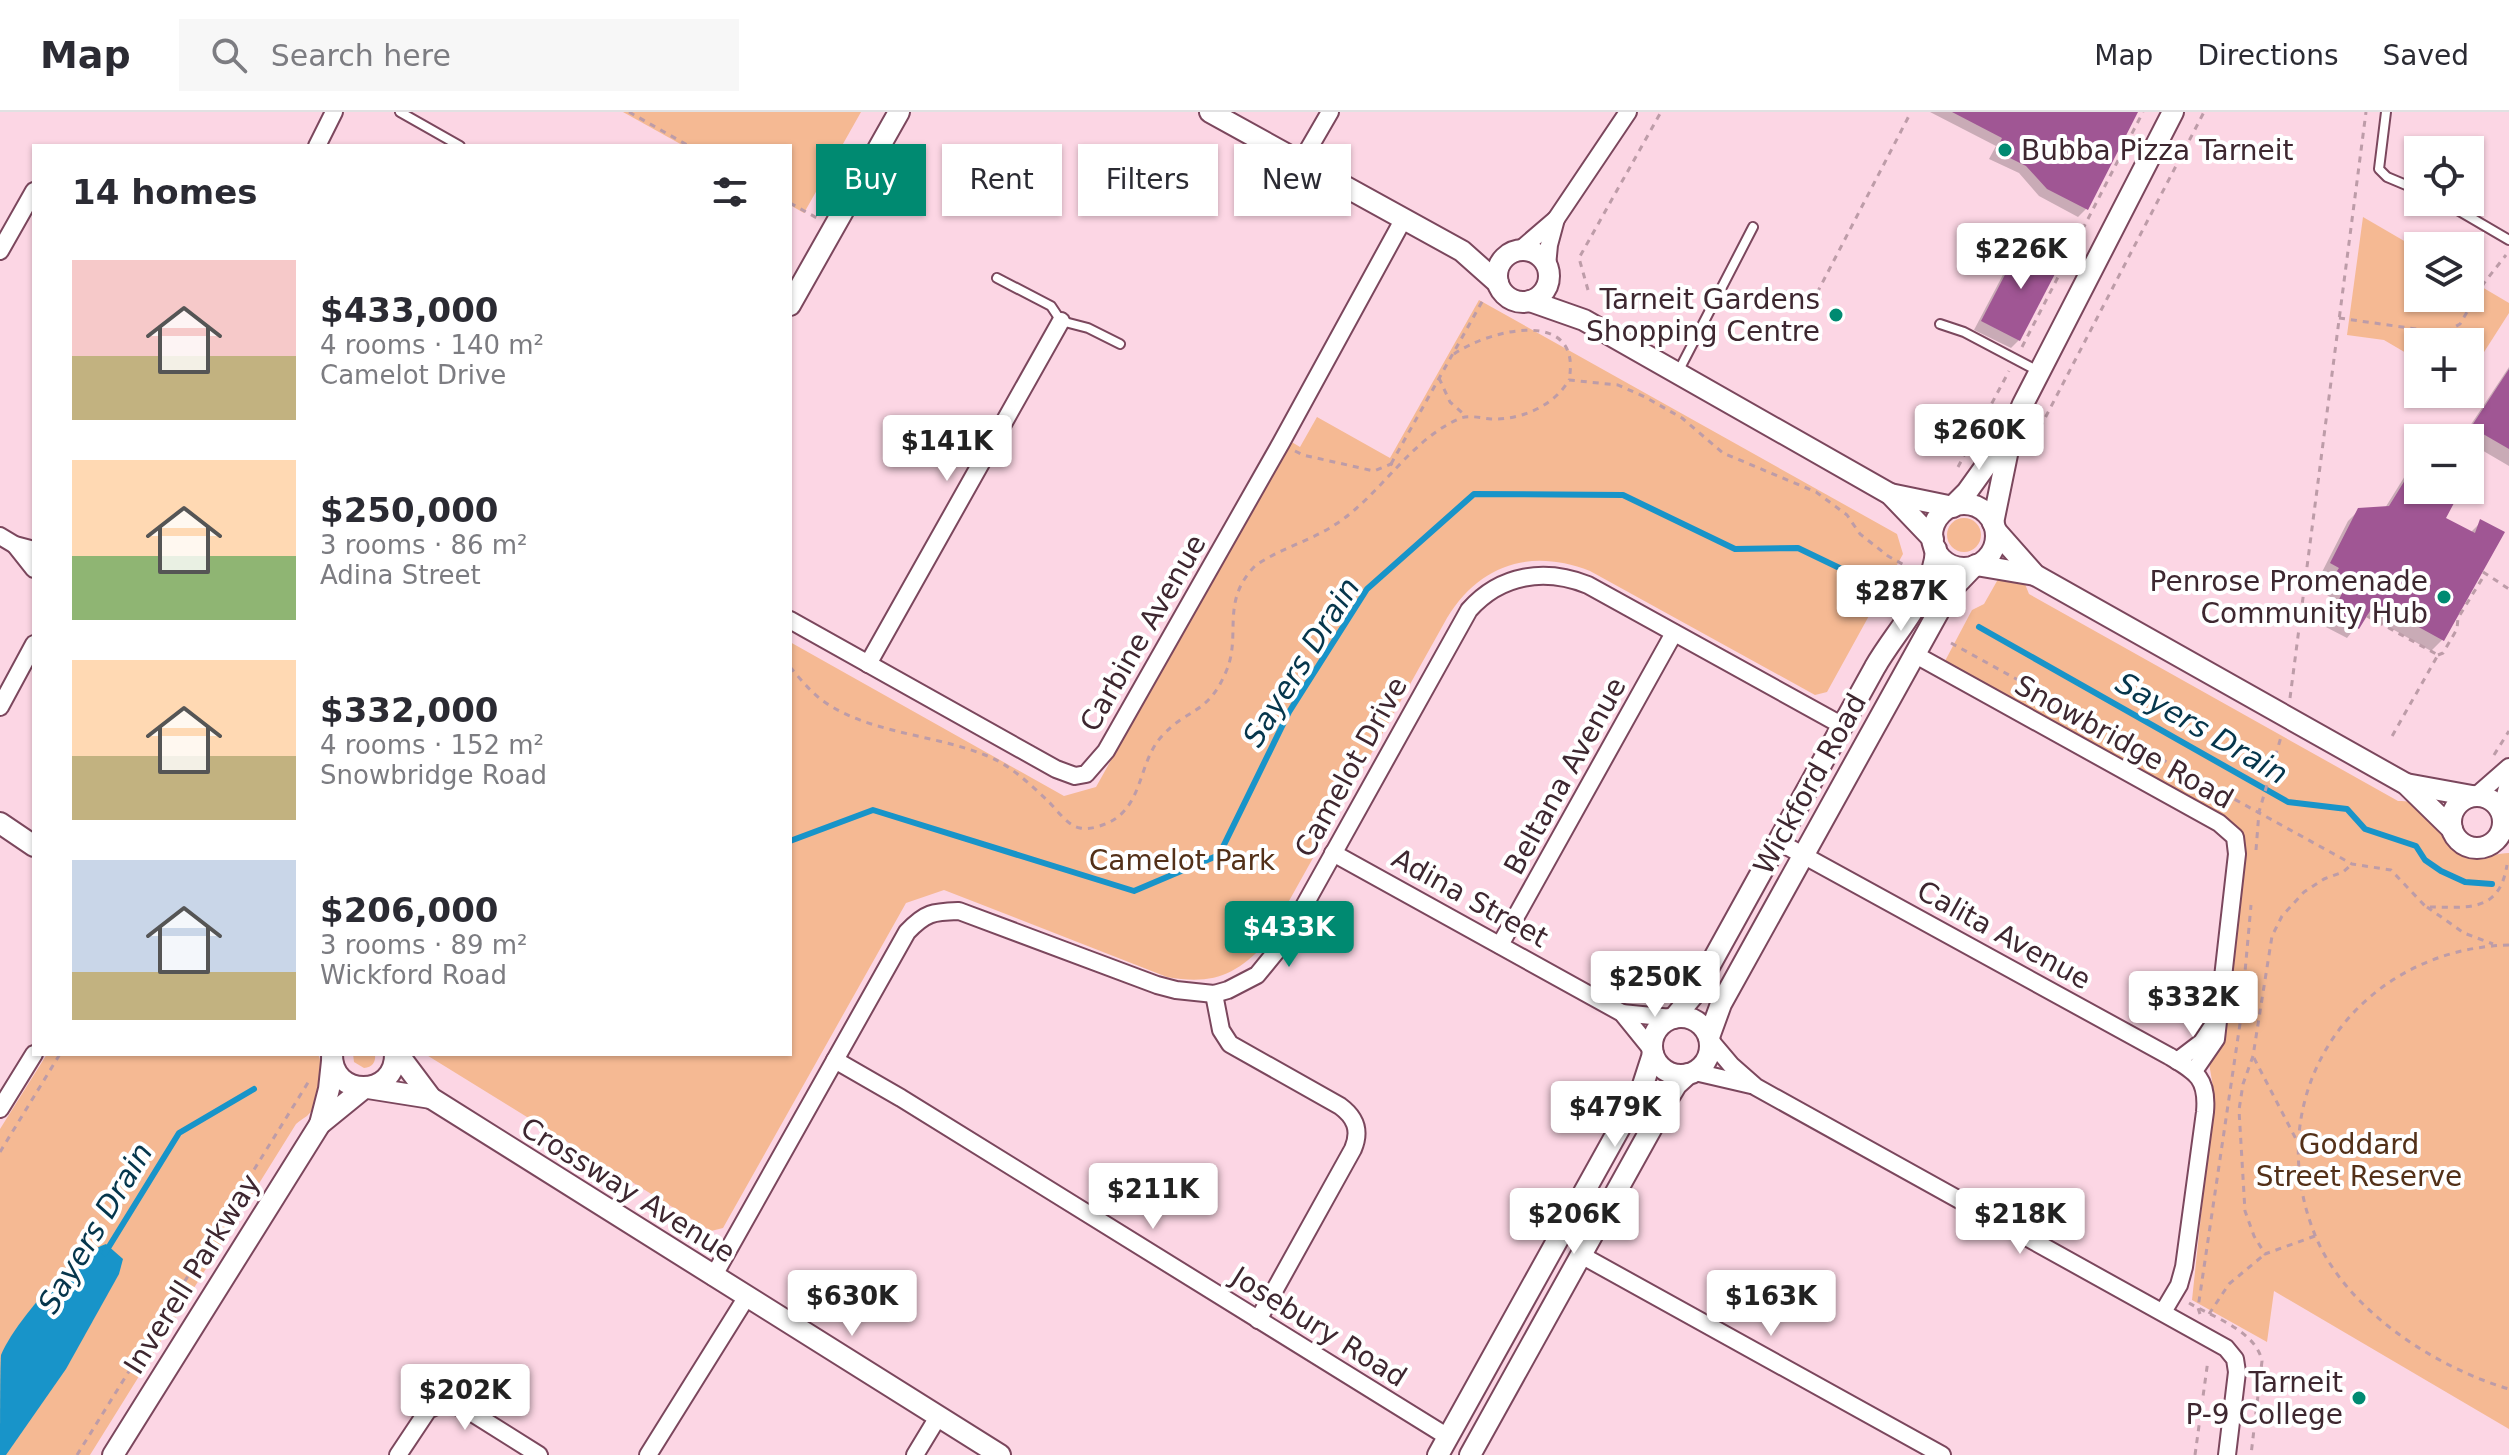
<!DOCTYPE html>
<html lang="en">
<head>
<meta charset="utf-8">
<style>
  body { margin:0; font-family:"DejaVu Sans",sans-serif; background:#f7f7f7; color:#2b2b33; height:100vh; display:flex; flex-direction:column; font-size:30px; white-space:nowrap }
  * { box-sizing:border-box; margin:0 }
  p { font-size:26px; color:#7c7c81 }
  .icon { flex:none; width:44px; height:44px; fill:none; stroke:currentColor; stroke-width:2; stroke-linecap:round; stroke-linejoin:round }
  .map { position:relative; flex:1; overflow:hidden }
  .sheet { position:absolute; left:32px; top:32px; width:760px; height:912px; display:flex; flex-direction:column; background:#fff; border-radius:0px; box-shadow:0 2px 6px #0004 }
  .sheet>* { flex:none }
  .top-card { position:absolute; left:816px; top:32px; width:760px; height:72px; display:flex; gap:16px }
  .buttons { position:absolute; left:2404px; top:24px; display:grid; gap:16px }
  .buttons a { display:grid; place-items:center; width:80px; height:80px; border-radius:0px; background:#fff; box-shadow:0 2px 6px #0004; font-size:40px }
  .price { position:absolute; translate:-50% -68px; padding:0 18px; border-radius:8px; background:#fff; color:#222; font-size:26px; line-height:52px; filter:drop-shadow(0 2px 4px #0008) }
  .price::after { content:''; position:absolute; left:50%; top:48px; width:24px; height:18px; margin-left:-12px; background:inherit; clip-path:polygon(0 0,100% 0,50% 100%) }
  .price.current { background:#008a71; color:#fff }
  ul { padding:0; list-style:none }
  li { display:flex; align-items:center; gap:24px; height:200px; padding:0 40px }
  li span { display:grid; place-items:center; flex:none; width:224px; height:160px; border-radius:0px; color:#555 }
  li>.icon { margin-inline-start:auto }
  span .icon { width:96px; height:96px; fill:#fffc; stroke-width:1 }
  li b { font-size:34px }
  h2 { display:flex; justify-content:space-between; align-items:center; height:96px; padding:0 40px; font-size:34px }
  .pill { padding:0 28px; border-radius:0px; background:#fff; box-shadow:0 2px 6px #0004; font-size:28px; line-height:72px }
  .pill.current { background:#008a71; color:#fff }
  header { display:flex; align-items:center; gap:48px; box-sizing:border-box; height:112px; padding:0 40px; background:#fff; border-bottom:2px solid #e1e1e2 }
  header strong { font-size:38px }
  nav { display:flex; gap:44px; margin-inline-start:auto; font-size:28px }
  .search { width:560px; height:72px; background:#f7f7f7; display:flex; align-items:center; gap:20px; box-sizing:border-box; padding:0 28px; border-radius:0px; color:#7c7c81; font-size:30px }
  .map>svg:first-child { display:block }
</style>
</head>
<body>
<header>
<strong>Map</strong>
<div class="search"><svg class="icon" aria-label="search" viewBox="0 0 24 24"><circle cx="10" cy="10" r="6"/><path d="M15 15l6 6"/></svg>Search here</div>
<nav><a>Map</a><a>Directions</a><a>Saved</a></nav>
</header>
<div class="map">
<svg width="2509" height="1343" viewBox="0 0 2509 1343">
  <rect width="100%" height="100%" fill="#fcd6e4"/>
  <g fill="#f5b993">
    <polygon points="623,0 861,0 804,101 790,93 790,34 684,34"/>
    <polygon points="2363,105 2418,137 2418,186 2470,186 2470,168 2509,191 2509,201 2470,262 2470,230 2418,230 2418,248 2384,228 2347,223"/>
    <path d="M1479 188 1897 422 1903 442 1827 580 1815 583 1590 459C1531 436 1480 452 1447 506L1265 832C1235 864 1211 873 1167 865L944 778 906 791 723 1116 711 1119 425 942H790V530L1064 684 1096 675 1290 329 1300 335 1317 305 1390 346Z"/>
    <circle cx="1964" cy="423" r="17"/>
    <path d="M2001 462 2025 472 2029 482 2398 689C2439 686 2438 739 2470 745 2483 747 2497 741 2509 741V1317L2274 1179 2267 1230 2192 1188 2214 981 2209 951 2222 923 2245 738 2244 724 2231 709 1945 549 1972 498 1984 492Z"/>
    <path d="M47 942H318C326 960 322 990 307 1004 303 1007 299 1009 296 1012L90 1343H0V1017Z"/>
    <path d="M353 942H375C376 951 372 955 364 956L354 950Z"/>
  </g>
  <path fill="#1894c9" d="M106 1132 123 1147 119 1162 66 1257 6 1343H0C0 1324 0 1257 1 1243 14 1211 73 1142 106 1132Z"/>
  <g fill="#0003">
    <polygon points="1930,0 2136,0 2086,97 2078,105 2039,84 2019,61 1989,47 1996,34"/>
    <polygon points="2025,128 2019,228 2011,236 1974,218 2017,136"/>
    <polygon points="2509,255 2509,354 2480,337 2470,357 2470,335 2475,338 2477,335 2470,331 2470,326 2462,326"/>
    <polygon points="2418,343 2418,378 2459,378 2443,407 2470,421 2481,410 2503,421 2442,528 2431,539 2366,502 2347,526 2322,513 2335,488 2322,480 2330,467 2321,462 2348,409 2359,398 2385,396"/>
  </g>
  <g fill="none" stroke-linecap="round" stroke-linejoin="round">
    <g stroke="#1894c9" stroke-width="6">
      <polyline points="1979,515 2288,690 2347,697 2365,717 2416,734 2425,748 2441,759 2465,770 2492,772"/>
      <polyline points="790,729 873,698 1134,779 1219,743 1289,600 1367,477 1474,382 1623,383 1735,437 1798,436 1877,474"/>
      <polyline points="105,1141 179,1021 254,977"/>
    </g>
  </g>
  <g fill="#a05694">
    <polygon points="1952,0 2138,0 2088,98 2047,77 2026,54 1996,39 2002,26"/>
    <polygon points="2024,126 2038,132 2057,158 2020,229 1981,209"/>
    <polygon points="2509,257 2509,337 2471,315"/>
    <polygon points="2437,316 2456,326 2431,326"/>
    <polygon points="2470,333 2482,339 2470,361"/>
    <polygon points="2418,347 2418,378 2461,378 2446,406 2475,421 2480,407 2505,420 2444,529 2375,491 2359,517 2332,502 2344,477 2331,468 2339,456 2330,451 2358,396 2389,394"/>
  </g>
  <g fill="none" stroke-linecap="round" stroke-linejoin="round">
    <defs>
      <g id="service">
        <polyline points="400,0 460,34"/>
        <polyline points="2386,0 2379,57 2387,65 2418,78"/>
        <polyline points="2444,90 2509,128"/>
        <polyline points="997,166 1051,194 1061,209 1088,216 1120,232"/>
        <polyline points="1940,212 1964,220 2038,259"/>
        <polyline points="1677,262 1753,115"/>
      </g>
      <g id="minor">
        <polyline points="317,34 334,0"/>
        <polyline points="1301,50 1330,0"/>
        <polyline points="1520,138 1556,107 1628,0"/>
        <polyline points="0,139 34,79"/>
        <polyline points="1547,154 1549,133 1556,107"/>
        <polyline points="0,424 15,433 34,438"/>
        <polyline points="15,433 34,457"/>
        <polyline points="790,508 1056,657 1075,664 1086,662 1106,639 1281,331 1403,108"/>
        <polyline points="1914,542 2219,711 2235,725 2237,742 2216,927 2194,959"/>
        <polyline points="868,552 1061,209"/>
        <polyline points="0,595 34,532"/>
        <polyline points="2477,683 2509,655"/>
        <polyline points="2501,699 2509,668"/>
        <path d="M1779 730 2169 944C2196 960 2208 966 2205 1000L2184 1155 2179 1173 2163 1200"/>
        <polyline points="1333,741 1622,901 1652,938"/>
        <polyline points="1500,833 1674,521"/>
        <path d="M1214 882 1221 918 1230 932 1340 994C1355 1005 1361 1018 1353 1037L1258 1208"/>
        <polyline points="1622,901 1672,906"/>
        <polyline points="1709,927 1731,953 1756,975 2226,1236 2235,1247 2237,1260 2227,1343"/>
        <polyline points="835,948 901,986 1448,1325"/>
        <polyline points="2177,949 2202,930 2212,915"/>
        <polyline points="1695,960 1751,973"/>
        <polyline points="0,997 34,942"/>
        <polyline points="1581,1143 1942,1343"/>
        <path d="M713 1165 907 820C926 800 933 800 959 799L1157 873 1176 878 1214 882 1228 878 1257 863 1284 830 1469 498C1501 462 1545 456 1588 473L1843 614"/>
        <polyline points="398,1343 428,1298 445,1290 469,1299 539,1343"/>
        <polyline points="648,1343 746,1186"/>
        <polyline points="915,1343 938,1305"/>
      </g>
      <g id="tertiary">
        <polyline points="1210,0 1462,139 1498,171"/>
        <circle cx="1523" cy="164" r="26"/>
        <polyline points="1530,189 1584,208 1890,382 1933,427"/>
        <polyline points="790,193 899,0"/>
        <polyline points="1890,382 1953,395"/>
        <circle cx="1964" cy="424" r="32"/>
        <polyline points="1953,394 1967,380 2005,327"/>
        <polyline points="1993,411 2012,318 2023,292 2173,0"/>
        <polyline points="1996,419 2035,463 2406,672 2452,717"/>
        <polyline points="1976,453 2035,463"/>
        <polyline points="2406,672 2472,684"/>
        <circle cx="2477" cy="710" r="26"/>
        <polyline points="0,711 34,734"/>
        <circle cx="1681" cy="934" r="29"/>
        <path d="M1674 906 1694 882C1755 773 1815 664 1875 555 1896 518 1934 482 1936 437"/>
        <polyline points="1709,925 1721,892 1950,479 1973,455"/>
        <path d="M332 942C331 986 396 986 395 942"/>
        <polyline points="398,942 431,986 1000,1343"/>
        <polyline points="368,976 431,986"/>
        <polyline points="320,1012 329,977 332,949"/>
        <polyline points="113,1343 320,1012 363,977"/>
        <polyline points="1438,1343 1642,976 1653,942"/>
        <polyline points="1470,1343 1670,983 1676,973 1688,962"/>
      </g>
    </defs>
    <use href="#service" stroke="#7b475d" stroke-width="12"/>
    <use href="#minor" stroke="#7b475d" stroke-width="20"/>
    <use href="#tertiary" stroke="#7b475d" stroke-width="24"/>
    <g stroke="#bd9ca8" stroke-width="3" stroke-dasharray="6 6" stroke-linecap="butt">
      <polyline points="629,0 689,34"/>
      <polyline points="790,91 817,106"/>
      <polyline points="1588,178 1579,146 1661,0"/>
      <polyline points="1817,181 1911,0"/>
      <polyline points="2339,206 2444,221 2460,212 2484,171 2506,143"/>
      <polyline points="2022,235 2143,0"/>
      <path d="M1454 242C1490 217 1583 195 1569 268"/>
      <polyline points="1439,266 1450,290 1466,304"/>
      <polyline points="2029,337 2204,0"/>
      <polyline points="1295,339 1303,343 1374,359 1391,352 1397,356"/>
      <polyline points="1391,352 1483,188"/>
      <polyline points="1958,355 2009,259"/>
      <polyline points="2483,460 2509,477"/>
      <polyline points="2367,504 2438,543 2391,626"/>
      <path d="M1951 531 2352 752 2391 758 2426 795C2467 795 2499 802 2507 753"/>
      <polyline points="2438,543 2443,541 2457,517 2458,506 2485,462"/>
      <path d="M790 555C802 569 814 584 829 593 876 622 935 623 985 643 1009 652 1030 672 1048 689 1057 698 1068 714 1080 716 1090 718 1101 714 1110 710 1144 692 1138 650 1162 624 1187 596 1207 603 1225 562 1243 524 1219 491 1255 454 1280 436 1311 429 1336 412 1382 382 1410 327 1461 306 1470 303 1481 306 1491 307 1521 308 1554 294 1569 268L1618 273 1645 285 1682 306 1723 341 1816 380 1847 403 1860 422 1888 444 1913 458"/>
      <polyline points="2290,586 2366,0"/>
      <polyline points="2494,643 2509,619"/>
      <polyline points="2256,738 2259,700 2281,625"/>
      <polyline points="2427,795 2464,821 2493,832"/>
      <path d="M2509 833C2357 837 2257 980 2315 1123 2345 1197 2434 1255 2509 1277"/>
      <polyline points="2254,946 2298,1031"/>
      <polyline points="0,1040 60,942"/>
      <polyline points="2315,1124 2265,1142 2254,1124 2245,1099 2239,998 2243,972 2253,944 2272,824 2282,804 2304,780 2324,767 2343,760 2352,752"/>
      <path d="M2189 1191C2213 1205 2256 1219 2262 1249L2251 1343"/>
      <polyline points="2200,1202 2198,1196 2241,905 2251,793"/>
      <polyline points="2209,1202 2229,1172 2265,1142"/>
      <polyline points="77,1343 309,969"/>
      <polyline points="2195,1343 2208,1248"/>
    </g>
    <use href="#service" stroke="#fff" stroke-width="8"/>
    <use href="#minor" stroke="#fff" stroke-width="16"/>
    <use href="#tertiary" stroke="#fff" stroke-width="20"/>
  </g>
  <g fill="#008a71" stroke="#fff" stroke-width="3">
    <circle cx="2005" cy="38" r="8"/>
    <circle cx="1836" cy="203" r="8"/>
    <circle cx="2444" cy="485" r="8"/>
    <circle cx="2359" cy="1286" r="8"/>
  </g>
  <g text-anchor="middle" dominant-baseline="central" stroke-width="8" stroke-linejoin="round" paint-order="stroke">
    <g font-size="28" fill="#3e2730" stroke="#fff" text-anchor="end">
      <text x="2021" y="38" text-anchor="start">Bubba Pizza Tarneit</text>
      <text x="1820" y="187">Tarneit Gardens<tspan x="1820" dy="32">Shopping Centre</tspan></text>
      <text x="2428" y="469">Penrose Promenade<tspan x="2428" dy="32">Community Hub</tspan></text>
      <text x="2343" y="1270">Tarneit<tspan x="2343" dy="32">P-9 College</tspan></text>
    </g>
    <g font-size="28" fill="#3e2730" stroke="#fff">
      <text transform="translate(1143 521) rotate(-60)">Carbine Avenue</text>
      <text transform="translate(2124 630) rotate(29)">Snowbridge Road</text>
      <text transform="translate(1351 655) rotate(-61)">Camelot Drive</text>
      <text transform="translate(1565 664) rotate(-61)">Beltana Avenue</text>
      <text transform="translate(1810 672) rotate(-61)">Wickford Road</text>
      <text transform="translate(1470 786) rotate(29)">Adina Street</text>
      <text transform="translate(2004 823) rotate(29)">Calita Avenue</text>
      <text transform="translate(628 1078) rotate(32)">Crossway Avenue</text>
      <text transform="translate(192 1162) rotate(-58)">Inverell Parkway</text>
      <text transform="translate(1319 1215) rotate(32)">Josebury Road</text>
    </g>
    <g font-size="28" fill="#533018" stroke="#fff">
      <text x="1182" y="748">Camelot Park</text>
      <text x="2359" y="1032">Goddard<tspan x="2359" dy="32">Street Reserve</tspan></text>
    </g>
    <g font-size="30" font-style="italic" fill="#05364c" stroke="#fff">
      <text transform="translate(1301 550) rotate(-58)">Sayers Drain</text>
      <text transform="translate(2202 616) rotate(30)">Sayers Drain</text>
      <text transform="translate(95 1116) rotate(-59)">Sayers Drain</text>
    </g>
  </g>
</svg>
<div class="buttons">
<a><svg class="icon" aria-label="locate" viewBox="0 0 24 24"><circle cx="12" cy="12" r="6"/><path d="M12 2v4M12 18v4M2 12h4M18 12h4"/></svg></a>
<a><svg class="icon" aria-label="layers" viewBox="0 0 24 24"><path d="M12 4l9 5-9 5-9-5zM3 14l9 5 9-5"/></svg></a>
<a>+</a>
<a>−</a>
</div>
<b class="price" style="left:2021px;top:179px">$226K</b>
<b class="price" style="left:1979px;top:360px">$260K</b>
<b class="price" style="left:947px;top:371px">$141K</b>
<b class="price" style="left:1901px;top:521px">$287K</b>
<b class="price current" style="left:1289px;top:857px">$433K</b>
<b class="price" style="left:1655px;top:907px">$250K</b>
<b class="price" style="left:2193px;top:927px">$332K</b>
<b class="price" style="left:1615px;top:1037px">$479K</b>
<b class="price" style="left:1153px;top:1119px">$211K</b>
<b class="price" style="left:1574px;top:1144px">$206K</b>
<b class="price" style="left:2020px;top:1144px">$218K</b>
<b class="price" style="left:852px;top:1226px">$630K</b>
<b class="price" style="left:1771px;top:1226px">$163K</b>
<b class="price" style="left:465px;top:1320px">$202K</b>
<div class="top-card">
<a class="pill current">Buy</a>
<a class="pill">Rent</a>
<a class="pill">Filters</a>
<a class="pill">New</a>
</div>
<section class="sheet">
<h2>14 homes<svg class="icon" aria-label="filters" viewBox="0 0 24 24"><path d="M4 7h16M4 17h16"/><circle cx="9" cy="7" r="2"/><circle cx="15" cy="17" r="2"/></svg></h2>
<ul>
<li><span style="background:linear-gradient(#f6c9c9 60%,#c2b280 0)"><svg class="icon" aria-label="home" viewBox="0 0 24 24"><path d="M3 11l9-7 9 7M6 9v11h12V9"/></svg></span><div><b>$433,000</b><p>4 rooms · 140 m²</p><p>Camelot Drive</p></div></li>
<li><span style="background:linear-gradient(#ffd9b3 60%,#8fb573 0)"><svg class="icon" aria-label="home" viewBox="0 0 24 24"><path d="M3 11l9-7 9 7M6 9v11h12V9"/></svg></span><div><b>$250,000</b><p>3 rooms · 86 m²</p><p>Adina Street</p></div></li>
<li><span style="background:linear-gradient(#ffd9b3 60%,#c2b280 0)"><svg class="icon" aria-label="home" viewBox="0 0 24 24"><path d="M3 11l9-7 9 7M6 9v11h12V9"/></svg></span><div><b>$332,000</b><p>4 rooms · 152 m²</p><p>Snowbridge Road</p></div></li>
<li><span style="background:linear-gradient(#c9d6e8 70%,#c2b280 0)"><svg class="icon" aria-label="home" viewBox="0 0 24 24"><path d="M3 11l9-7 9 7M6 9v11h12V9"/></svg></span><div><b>$206,000</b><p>3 rooms · 89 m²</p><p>Wickford Road</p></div></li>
</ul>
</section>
</div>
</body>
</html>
